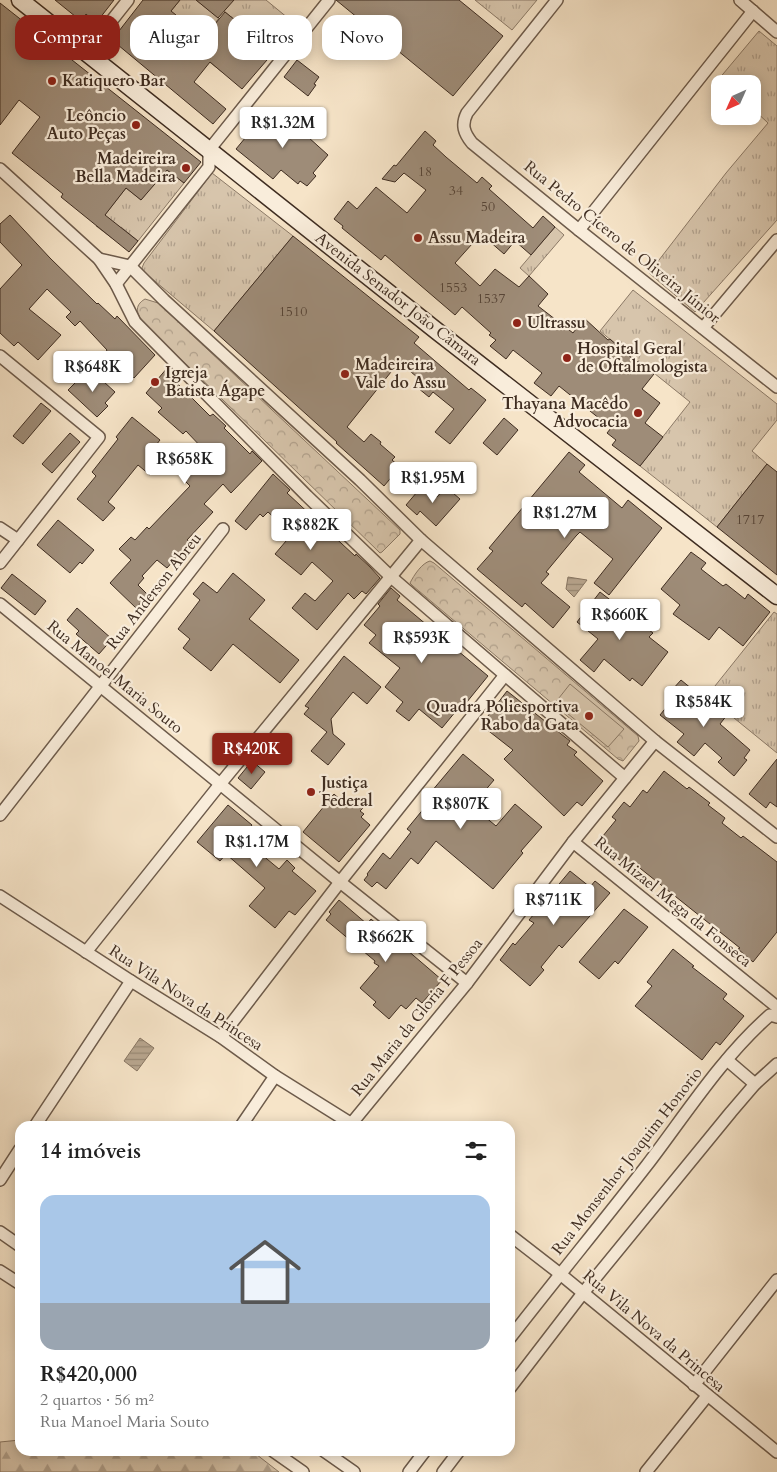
<!DOCTYPE html>
<html lang="pt">
<head>
<meta charset="utf-8">
<style>
  body { margin:0; font-family:Cardo,serif; background:#f2f2f2; color:#222; height:100vh; display:flex; flex-direction:column; font-size:19px; white-space:nowrap }
  * { box-sizing:border-box; margin:0 }
  p { font-size:16px; color:#767676 }
  .icon { flex:none; width:28px; height:28px; fill:none; stroke:currentColor; stroke-width:2; stroke-linecap:round; stroke-linejoin:round }
  .map { position:relative; flex:1; overflow:hidden }
  .side { position:absolute; left:15px; top:1121px; width:500px; height:335px; display:flex; flex-direction:column; background:#fff; border-radius:15px; box-shadow:0 2px 12px #0003 }
  .side>* { flex:none }
  .top-card { position:absolute; left:15px; top:15px; width:500px; height:45px; display:flex; gap:10px }
  .needle { width:32px; rotate:225deg }
  .controls { position:absolute; left:711px; top:75px; display:grid; gap:10px }
  .controls a { display:grid; place-items:center; width:50px; height:50px; border-radius:10px; background:#fff; box-shadow:0 2px 12px #0003; font-size:25px }
  .price { position:absolute; translate:-50% -42px; padding:0 11px; border-radius:5px; background:#fff; color:#222; font-size:16px; line-height:32px; filter:drop-shadow(0 1px 2px #0008) }
  .price::after { content:''; position:absolute; left:50%; top:30px; width:15px; height:11px; margin-left:-8px; background:inherit; clip-path:polygon(0 0,100% 0,50% 100%) }
  .price.selected { background:#8f2418; color:#fff }
  ul { padding:0; list-style:none }
  li { display:grid; align-content:center; gap:10px; height:265px; padding:0 25px }
  li span { display:grid; place-items:center; height:155px; border-radius:15px; color:#555 }
  li>.icon { margin-inline-start:auto }
  span .icon { width:90px; height:90px; fill:#fffc; stroke-width:1 }
  li b { font-size:21px }
  h2 { display:flex; justify-content:space-between; align-items:center; height:60px; padding:0 25px; font-size:21px }
  .chip { padding:0 18px; border-radius:15px; background:#fff; box-shadow:0 2px 12px #0003; font-size:18px; line-height:45px }
  .chip.selected { background:#8f2418; color:#fff }
  .map>svg:first-child { display:block }
</style>
</head>
<body>
<div class="map">
<svg width="777" height="1472" viewBox="0 0 777 1472">
  <defs>
    <pattern id="grass-tufts" width="24" height="20" patternUnits="userSpaceOnUse" patternTransform="scale(1.25)"><rect width="24" height="20" fill="#d7c5ac"/><path d="M3 7l-1-3M5 7V3M7 7l1-3M15 17l-1-3M17 17v-4M19 17l1-3" fill="none" stroke="#b0a08c"/></pattern>
    <pattern id="forest-firs" width="22" height="20" patternUnits="userSpaceOnUse" patternTransform="scale(1.25)"><rect width="22" height="20" fill="#d7c5ac"/><path d="M5 1l3.5 6h-7zM16 11l3.5 6h-7z" fill="#b0a08c"/></pattern>
    <pattern id="park-crowns" width="20" height="18" patternUnits="userSpaceOnUse" patternTransform="scale(1.25)"><rect width="20" height="18" fill="#d7c5ac"/><path d="M2 6a3 3 0 1 1 6 0M12 15a3 3 0 1 1 6 0" fill="none" stroke="#b0a08c"/></pattern>
    <pattern id="water-rules" width="6" height="5" patternUnits="userSpaceOnUse" patternTransform="scale(1.25)"><rect width="6" height="5" fill="#b8a68f"/><path d="M0 2.5h6" fill="none" stroke="#978874"/></pattern>
  </defs>
  <rect width="100%" height="100%" fill="#f6e4c8"/>
  <filter id="stains"><feTurbulence type="fractalNoise" baseFrequency=".004" numOctaves="4"/><feColorMatrix values="0 0 0 0 .2 0 0 0 0 .09 0 0 0 0 .02 0 0 0 .5 -.17"/></filter>
  <radialGradient id="worn" r=".72"><stop offset=".6" stop-color="#630" stop-opacity="0"/><stop offset="1" stop-color="#630" stop-opacity=".3"/></radialGradient>
  <g fill="url(#grass-tufts)" stroke="#8b7966">
    <polygon points="180,0 196,0 219,18 204,38 231,61 222,72 166,27 171,11"/>
    <polygon points="232,0 266,0 294,23 265,57 243,39 249,32 224,11"/>
    <polygon points="475,0 537,0 512,30"/>
    <polygon points="759,31 777,46 777,220 695,312 649,273 726,173 768,123 753,109 752,84 723,84 718,80"/>
    <polygon points="166,169 184,183 138,241 121,227 112,238 96,226 126,188 141,200"/>
    <polygon points="212,173 293,236 214,331 143,271 142,268 144,263"/>
    <polygon points="555,227 564,235 529,276 520,268"/>
    <polygon points="633,290 777,404 777,420 752,451 767,464 717,527 640,466 690,402 639,361 637,362 600,331"/>
    <polygon points="774,612 777,614 777,753 707,696"/>
  </g>
  <polygon fill="url(#forest-firs)" stroke="#8b7966" points="20,1440 20,1451 252,1451 279,1472 0,1472 0,1442"/>
  <g fill="url(#park-crowns)" stroke="#8b7966">
    <path d="M145 299 158 303 400 530V534L382 552 380 553 145 324C137 315 133 306 145 299Z"/>
    <path d="M430 561 434 563 638 736 639 741 623 761 618 759 413 586 410 583C414 575 422 563 430 561Z"/>
  </g>
  <polygon fill="#d7c5ac" stroke="#8b7966" points="570,684 624,729 608,747 555,703"/>
  <g fill="url(#water-rules)" stroke="#887663">
    <polygon points="568,577 587,580 574,597 566,589"/>
    <polygon points="140,1038 154,1048 137,1071 124,1061"/>
  </g>
  <g fill="#9e8c78" stroke="#3f2d21">
    <polygon points="55,0 114,0 96,23 86,14 81,21"/>
    <polygon points="143,0 180,0 171,11 176,15 166,27 194,49 225,12 250,32 243,39 267,60 242,89 210,62 194,82 226,109 213,124 112,40"/>
    <polygon points="196,0 234,0 218,18"/>
    <polygon points="336,0 459,0 503,36 453,96"/>
    <polygon points="0,3 201,162 184,183 167,170 141,200 126,188 105,215 138,241 129,252 61,197 63,194 12,153 40,117 19,100 0,125"/>
    <polygon points="297,60 319,77 314,84 316,85 308,96 284,77"/>
    <polygon points="270,108 287,123 290,119 296,124 299,120 312,132 308,137 328,155 313,173 316,176 307,186 300,181 298,184 281,170 273,179 236,149"/>
    <polygon points="425,131 436,141 433,145 446,157 477,183 482,177 492,186 489,189 533,228 543,216 555,227 531,255 515,241 504,254 481,234 455,263 480,286 495,269 519,287 529,276 548,294 538,306 573,333 584,318 608,340 610,339 637,363 638,361 654,374 642,389 660,403 645,423 663,437 640,466 612,445 616,440 607,433 611,428 595,415 559,386 551,396 534,383 542,373 513,350 506,359 490,346 496,340 489,335 491,333 462,307 455,315 385,255 381,260 342,228 343,226 334,219 348,201 357,209 376,187 407,213 426,190 404,173 395,182 382,179 394,165 396,166"/>
    <polygon points="10,215 50,258 97,304 98,303 115,319 117,316 155,355 134,378 117,361 115,363 105,353 107,350 80,321 75,326 66,317 71,312 47,289 29,309 61,335 38,360 18,342 14,346 0,333 0,289 22,265 0,242 0,224"/>
    <polygon points="293,236 419,337 414,343 469,390 471,388 486,400 450,444 435,432 454,409 433,392 429,397 418,388 423,382 399,362 347,427 364,442 371,434 381,442 380,444 395,457 392,460 400,467 384,486 336,443 337,442 214,331"/>
    <polygon points="168,367 180,379 177,383 210,416 213,414 226,426 224,428 250,454 252,451 262,461 231,493 223,484 204,504 213,512 187,540 190,542 167,568 157,560 142,576 144,578 138,585 148,595 136,608 110,583 131,560 119,549 131,537 135,540 147,527 149,529 190,486 183,479 195,467 191,463 204,450 186,431 183,434 158,412 162,408 146,393"/>
    <polygon points="92,371 115,392 105,403 108,406 97,417 68,390 79,379 82,382"/>
    <polygon points="41,403 51,411 23,444 13,436"/>
    <polygon points="132,417 160,440 149,454 160,463 150,475 138,465 108,502 115,508 103,521 77,499 96,476 92,472 118,439 116,437"/>
    <polygon points="504,418 518,430 497,455 483,443"/>
    <polygon points="70,433 80,442 52,473 42,464"/>
    <polygon points="569,452 585,465 579,472 622,508 628,500 662,528 609,595 594,583 613,559 580,532 576,536 546,572 549,574 541,583 570,607 553,628 525,603 522,607 477,569 493,551 489,548"/>
    <polygon points="767,464 777,472 777,575 717,527"/>
    <polygon points="273,474 290,490 287,493 355,556 356,554 370,567 380,578 366,594 362,591 354,599 348,593 317,630 292,608 305,593 315,601 333,581 312,562 301,575 275,554 292,534 268,512 263,517 260,514 246,530 235,521"/>
    <polygon points="423,485 437,497 446,487 460,499 436,526 420,511 417,515 406,505"/>
    <polygon points="58,520 94,550 82,564 80,562 70,573 37,545"/>
    <polygon points="691,552 706,563 701,569 723,586 726,584 745,599 748,594 770,612 743,646 719,627 709,640 673,614 680,605 661,589"/>
    <polygon points="233,573 265,600 249,619 299,660 280,683 233,644 211,671 183,648 190,639 178,629 200,600 193,594 203,582 217,593"/>
    <polygon points="12,574 46,601 35,615 1,588"/>
    <polygon points="391,588 400,596 397,600 488,676 458,713 456,711 442,728 419,709 409,721 396,711 403,702 385,687 400,668 369,643 376,635 364,625 380,606 378,604"/>
    <polygon points="600,592 653,633 649,637 668,652 642,686 632,678 630,681 604,659 594,672 580,660 598,639 577,622"/>
    <polygon points="77,608 112,639 99,654 76,634 79,631 67,620"/>
    <polygon points="344,656 381,687 367,704 353,692 331,719 333,734 345,744 328,765 311,751 327,732 304,714 309,708 305,706"/>
    <polygon points="681,680 709,703 710,701 727,715 720,724 750,750 744,758 747,760 734,776 718,762 722,758 705,743 694,756 677,742 684,734 660,715 677,694 672,690"/>
    <polygon points="507,691 570,741 567,745 577,752 574,755 603,781 582,806 577,802 564,816 504,759 513,750 481,725"/>
    <polygon points="463,754 494,780 472,806 496,826 515,804 542,827 521,851 523,853 493,889 436,841 418,864 411,858 386,889 377,882 372,887 364,880 368,875 367,874 383,853 390,859 411,832 407,829 430,801 426,798"/>
    <polygon points="777,759 777,807 770,802 766,808 749,794"/>
    <polygon points="252,761 265,772 251,789 238,778"/>
    <polygon points="664,771 687,789 689,787 710,803 708,805 725,818 722,823 741,838 743,836 777,862 777,932 753,962 738,949 740,948 631,861 627,866 598,842 616,820 612,817 624,802 630,807 643,790 647,793"/>
    <polygon points="334,794 344,803 349,797 363,808 360,811 364,814 361,817 370,825 339,862 303,832"/>
    <polygon points="228,805 252,825 245,834 258,845 255,849 279,869 287,860 295,868 292,871 316,891 295,915 289,911 275,928 249,906 265,888 226,854 220,861 197,842"/>
    <polygon points="570,871 590,887 595,881 610,893 562,948 559,945 541,967 544,970 530,986 500,960 513,943 515,945 534,923 529,920"/>
    <polygon points="339,900 367,924 371,919 442,980 422,1003 416,998 406,1009 401,1005 389,1019 373,1005 376,1002 360,988 379,966 374,963 375,961 326,920 331,914 329,912"/>
    <polygon points="624,909 648,927 618,964 615,961 599,979 579,962"/>
    <polygon points="673,949 694,966 692,967 727,994 723,999 744,1016 720,1045 716,1042 702,1060 635,1006 652,986 647,982"/>
  </g>
  <g fill="none" stroke-linecap="round" stroke-linejoin="round">
    <defs>
      <g id="street">
        <path d="M557 0 467 113C461 125 464 133 472 143L579 230 777 387"/>
        <polyline points="740,0 777,32"/>
        <polyline points="86,53 128,0"/>
        <polyline points="0,169 99,259 116,284 135,322 307,496 390,576 625,778"/>
        <polyline points="579,230 753,11"/>
        <polyline points="99,259 130,266 164,300 360,480 421,540 655,741 777,837"/>
        <polyline points="116,284 209,167 209,150 329,0"/>
        <polyline points="703,328 777,240"/>
        <polyline points="0,356 99,437 0,563"/>
        <polyline points="0,528 18,540"/>
        <polyline points="0,604 340,882 467,983"/>
        <polyline points="0,815 223,529"/>
        <polyline points="573,842 777,1007"/>
        <polyline points="0,896 131,981 221,1037 275,1076 355,1126"/>
        <polyline points="86,952 221,783 421,540"/>
        <polyline points="221,1037 340,882 505,675"/>
        <polyline points="727,1060 755,1084"/>
        <polyline points="351,1124 467,983 573,842 655,741"/>
        <polyline points="35,1126 131,981"/>
        <polyline points="241,1126 275,1076"/>
        <polyline points="0,1180 20,1149"/>
        <polyline points="0,1232 20,1246"/>
        <polyline points="510,1235 559,1273 777,1452"/>
        <polyline points="0,1271 20,1284"/>
        <path d="M510 1338C555 1280 602 1223 647 1165 686 1114 722 1057 770 1015L777 1017"/>
        <polyline points="694,1385 777,1280"/>
        <polyline points="510,1388 583,1293 731,1112 755,1084 777,1064"/>
        <polyline points="273,1451 303,1472"/>
        <polyline points="324,1451 354,1472"/>
        <polyline points="409,1472 425,1451"/>
        <polyline points="443,1472 459,1451"/>
        <polyline points="646,1472 707,1396"/>
      </g>
      <polyline id="secondary" points="20,0 438,332 777,596"/>
    </defs>
    <use href="#street" stroke="#6d5b4b" stroke-width="14"/>
    <use href="#secondary" stroke="#3f2d21" stroke-width="19"/>
    <use href="#street" stroke="#f9eddb" stroke-width="11"/>
    <use href="#secondary" stroke="#f9eddb" stroke-width="16"/>
  </g>
  <g fill="#8f2418" stroke="#f9eddb" stroke-width="2">
    <circle cx="52" cy="81" r="5"/>
    <circle cx="136" cy="125" r="5"/>
    <circle cx="186" cy="168" r="5"/>
    <circle cx="418" cy="238" r="5"/>
    <circle cx="517" cy="323" r="5"/>
    <circle cx="567" cy="358" r="5"/>
    <circle cx="345" cy="374" r="5"/>
    <circle cx="155" cy="382" r="5"/>
    <circle cx="638" cy="413" r="5"/>
    <circle cx="589" cy="716" r="5"/>
    <circle cx="311" cy="792" r="5"/>
  </g>
  <g text-anchor="middle" dominant-baseline="central" stroke-width="4.5" stroke-linejoin="round" paint-order="stroke">
    <g font-size="14" fill="#574537">
      <text x="425" y="171">18</text>
      <text x="456" y="190">34</text>
      <text x="488" y="206">50</text>
      <text x="453" y="287">1553</text>
      <text x="491" y="298">1537</text>
      <text x="293" y="311">1510</text>
      <text x="750" y="519">1717</text>
    </g>
    <g font-size="16" font-weight="bold" fill="#3f2d21" stroke="#f9eddb" text-anchor="start">
      <text x="62" y="81">Katiquero Bar</text>
      <text x="126" y="116" text-anchor="end">Leôncio<tspan x="126" dy="18">Auto Peças</tspan></text>
      <text x="176" y="159" text-anchor="end">Madeireira<tspan x="176" dy="18">Bella Madeira</tspan></text>
      <text x="428" y="238">Assu Madeira</text>
      <text x="527" y="323">Ultrassu</text>
      <text x="577" y="349">Hospital Geral<tspan x="577" dy="18">de Oftalmologista</tspan></text>
      <text x="355" y="365">Madeireira<tspan x="355" dy="18">Vale do Assu</tspan></text>
      <text x="165" y="373">Igreja<tspan x="165" dy="18">Batista Ágape</tspan></text>
      <text x="628" y="404" text-anchor="end">Thayana Macêdo<tspan x="628" dy="18">Advocacia</tspan></text>
      <text x="579" y="707" text-anchor="end">Quadra Poliesportiva<tspan x="579" dy="18">Rabo da Gata</tspan></text>
      <text x="321" y="783">Justiça<tspan x="321" dy="18">Federal</tspan></text>
    </g>
    <g font-size="16" fill="#3f2d21" stroke="#f9eddb">
      <text transform="translate(622 242) rotate(39)">Rua Pedro Cícero de Oliveira Júnior</text>
      <text transform="translate(398 299) rotate(38)">Avenida Senador João Câmara</text>
      <text transform="translate(154 591) rotate(-52)">Rua Anderson Abreu</text>
      <text transform="translate(115 677) rotate(39)">Rua Manoel Maria Souto</text>
      <text transform="translate(673 902) rotate(39)">Rua Mizael Mega da Fonseca</text>
      <text transform="translate(186 998) rotate(33)">Rua Vila Nova da Princesa</text>
      <text transform="translate(417 1017) rotate(-51)">Rua Maria da Gloria F Pessoa</text>
      <text transform="translate(627 1161) rotate(-52)">Rua Monsenhor Joaquim Honorio</text>
      <text transform="translate(654 1331) rotate(40)">Rua Vila Nova da Princesa</text>
    </g>
  </g>
  <rect width="100%" height="100%" filter="url(#stains)"/>
  <rect width="100%" height="100%" fill="url(#worn)"/>
</svg>
<div class="controls">
<a><svg class="needle" viewBox="-14 -14 28 28"><path d="M0-13l5 13h-10z" fill="#e53935"/><path d="M0 13l5-13h-10z" fill="#767676"/></svg></a>
</div>
<b class="price" style="left:283px;top:149px">R$1.32M</b>
<b class="price" style="left:93px;top:393px">R$648K</b>
<b class="price" style="left:185px;top:485px">R$658K</b>
<b class="price" style="left:433px;top:504px">R$1.95M</b>
<b class="price" style="left:565px;top:539px">R$1.27M</b>
<b class="price" style="left:311px;top:551px">R$882K</b>
<b class="price" style="left:620px;top:641px">R$660K</b>
<b class="price" style="left:422px;top:664px">R$593K</b>
<b class="price" style="left:704px;top:728px">R$584K</b>
<b class="price selected" style="left:252px;top:775px">R$420K</b>
<b class="price" style="left:461px;top:830px">R$807K</b>
<b class="price" style="left:257px;top:868px">R$1.17M</b>
<b class="price" style="left:554px;top:926px">R$711K</b>
<b class="price" style="left:386px;top:963px">R$662K</b>
<div class="top-card">
<a class="chip selected">Comprar</a>
<a class="chip">Alugar</a>
<a class="chip">Filtros</a>
<a class="chip">Novo</a>
</div>
<section class="side">
<h2>14 imóveis<svg class="icon" aria-label="filters" viewBox="0 0 24 24"><path d="M4 7h16M4 17h16"/><circle cx="9" cy="7" r="2"/><circle cx="15" cy="17" r="2"/></svg></h2>
<ul>
<li><span style="background:linear-gradient(#a9c7e8 70%,#9aa5b1 0)"><svg class="icon" aria-label="home" viewBox="0 0 24 24"><path d="M3 11l9-7 9 7M6 9v11h12V9"/></svg></span><div><b>R$420,000</b><p>2 quartos · 56 m²</p><p>Rua Manoel Maria Souto</p></div></li>
</ul>
</section>
</div>
</body>
</html>
